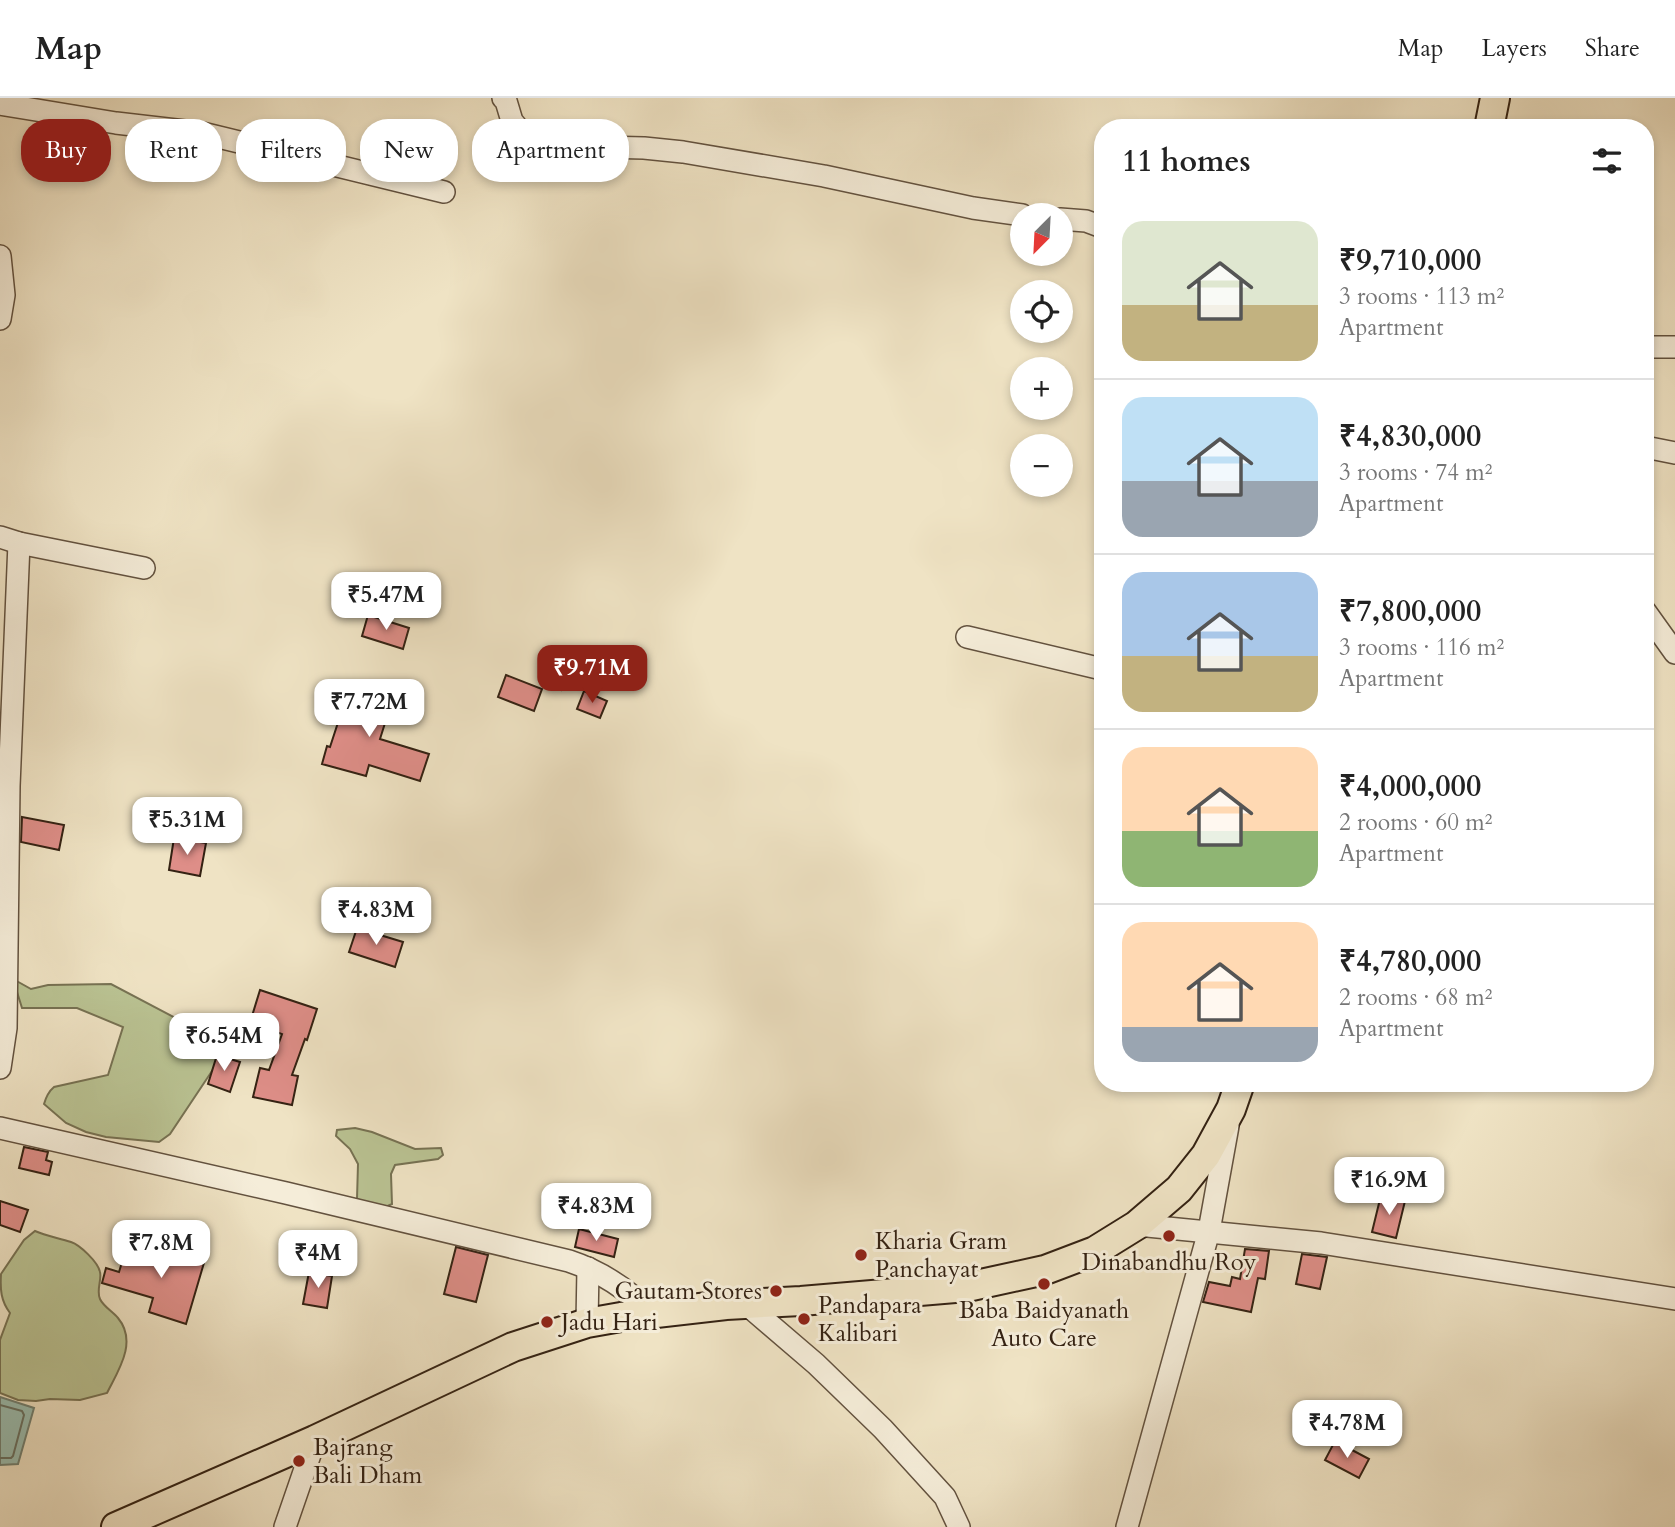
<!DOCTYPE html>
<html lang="en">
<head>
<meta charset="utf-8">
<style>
  body { margin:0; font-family:Cardo,serif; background:#f2f2f2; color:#222; height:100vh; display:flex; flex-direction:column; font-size:26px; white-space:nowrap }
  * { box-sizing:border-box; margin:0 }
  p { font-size:23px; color:#767676 }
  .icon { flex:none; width:38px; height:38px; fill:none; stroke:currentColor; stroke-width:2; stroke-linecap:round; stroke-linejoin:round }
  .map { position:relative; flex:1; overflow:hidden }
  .sheet { position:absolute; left:1094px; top:21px; width:560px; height:973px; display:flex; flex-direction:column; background:#fff; border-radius:28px; box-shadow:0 4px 10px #0003 }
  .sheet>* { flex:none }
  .hud { position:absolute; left:21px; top:21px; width:665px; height:63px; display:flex; gap:14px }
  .needle { width:46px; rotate:204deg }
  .buttons { position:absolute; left:1010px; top:105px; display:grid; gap:14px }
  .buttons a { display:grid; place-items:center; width:63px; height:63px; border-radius:50%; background:#fff; box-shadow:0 4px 10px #0003; font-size:35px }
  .price { position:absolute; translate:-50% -60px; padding:0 16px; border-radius:14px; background:#fff; color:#222; font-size:23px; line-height:46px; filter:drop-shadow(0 2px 4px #0008) }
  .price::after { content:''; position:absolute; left:50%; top:42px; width:21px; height:16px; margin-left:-10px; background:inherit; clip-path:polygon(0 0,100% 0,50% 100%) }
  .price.on { background:#8f2418; color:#fff }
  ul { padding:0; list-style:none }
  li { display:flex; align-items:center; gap:21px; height:175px; padding:0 28px }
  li+li { border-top:2px solid #e0e0e0 }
  li span { display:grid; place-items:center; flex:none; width:196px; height:140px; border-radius:21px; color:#555 }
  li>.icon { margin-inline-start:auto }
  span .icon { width:84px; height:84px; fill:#fffc; stroke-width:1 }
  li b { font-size:30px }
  h2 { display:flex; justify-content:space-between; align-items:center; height:84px; padding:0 28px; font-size:30px }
  .pill { padding:0 24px; border-radius:28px; background:#fff; box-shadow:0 4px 10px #0003; font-size:24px; line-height:63px }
  .pill.on { background:#8f2418; color:#fff }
  header { display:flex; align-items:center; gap:42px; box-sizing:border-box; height:98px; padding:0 35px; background:#fff; border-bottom:2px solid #e0e0e0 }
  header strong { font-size:33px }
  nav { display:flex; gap:38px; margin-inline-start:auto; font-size:24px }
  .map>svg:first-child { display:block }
</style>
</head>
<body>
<header>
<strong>Map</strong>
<nav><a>Map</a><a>Layers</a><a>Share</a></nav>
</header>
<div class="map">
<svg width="1675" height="1429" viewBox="0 0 1675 1429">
  <rect width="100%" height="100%" fill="#efe3c4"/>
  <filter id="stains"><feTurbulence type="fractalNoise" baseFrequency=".00286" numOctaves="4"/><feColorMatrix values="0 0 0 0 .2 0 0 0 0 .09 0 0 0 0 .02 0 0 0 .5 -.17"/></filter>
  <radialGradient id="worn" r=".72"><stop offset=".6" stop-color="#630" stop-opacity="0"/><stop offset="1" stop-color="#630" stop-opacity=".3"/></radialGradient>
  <g fill="#bac393" stroke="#777253" stroke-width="2">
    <path d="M13 881 31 891 48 887 111 886 202 934 220 954V961L170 1036 159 1044 106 1039 86 1034 66 1025 44 1006C46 999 48 994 54 989L108 977 123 929 77 910H22Z"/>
    <polygon points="355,1030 372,1034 415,1051 441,1050 443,1057 438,1061 395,1067 391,1076 392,1106 381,1111 357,1101 358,1066 350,1051 336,1038 337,1032"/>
    <path d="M35 1133C46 1138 59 1140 71 1144 80 1147 98 1164 100 1174 102 1182 96 1192 100 1201 103 1208 113 1214 118 1220 138 1244 118 1273 107 1295L80 1302 50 1301 36 1303 18 1302 0 1295V1242L10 1215C1 1203 0 1192 1 1176L24 1142Z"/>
  </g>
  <polygon fill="#9abeb1" stroke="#718072" stroke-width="2" points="0,1299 34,1310 18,1366 0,1367"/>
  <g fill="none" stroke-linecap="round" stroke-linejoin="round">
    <polyline stroke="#677062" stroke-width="2" points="0,1307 22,1313 24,1317 13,1358 11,1360 0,1360"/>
  </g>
  <g fill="#de8e88" stroke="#342213" stroke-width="2">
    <polygon points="368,517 409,530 403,551 362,538"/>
    <polygon points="552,568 568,574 561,592 545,586"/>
    <polygon points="506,577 542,591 534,613 498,599"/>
    <polygon points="345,585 388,599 381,623 385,625 380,641 429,656 420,683 369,667 366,678 322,666 327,648 330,649 345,603 340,601"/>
    <polygon points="584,593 607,603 600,620 577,611"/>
    <polygon points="22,719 64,727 59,752 21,744"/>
    <polygon points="174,740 206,745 200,778 169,772"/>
    <polygon points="357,830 403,844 395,869 349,854"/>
    <polygon points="260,892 317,911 307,942 305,941 292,977 298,978 292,1007 253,999 260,970 269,972 282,936 268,931 270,923 252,918"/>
    <polygon points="217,957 240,964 230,994 208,986"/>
    <polygon points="24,1049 48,1054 46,1062 52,1064 49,1077 19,1070"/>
    <polygon points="1381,1097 1405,1103 1396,1140 1372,1134"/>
    <polygon points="0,1103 28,1112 20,1134 0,1127"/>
    <polygon points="579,1131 618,1141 614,1159 575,1149"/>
    <polygon points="169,1147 206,1158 186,1226 149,1214 153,1200 102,1185 106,1170 119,1174 127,1148 165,1160"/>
    <polygon points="456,1149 488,1157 476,1204 444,1196"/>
    <polygon points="1245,1151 1269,1153 1265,1181 1258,1180 1251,1214 1203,1204 1209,1184 1230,1188 1232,1179 1240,1181"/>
    <polygon points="1302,1156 1327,1159 1320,1191 1296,1186"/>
    <polygon points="309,1174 332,1178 327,1210 303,1206"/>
    <polygon points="1335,1343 1369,1361 1359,1380 1325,1362"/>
  </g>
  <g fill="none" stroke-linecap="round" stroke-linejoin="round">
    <defs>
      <g id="minor">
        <polyline points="503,0 506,3 512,23 521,34 536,40 551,44 601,49 644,50 683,54 824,78 973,110 1022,117"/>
        <polyline points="0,6 116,25 202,35 444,94"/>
        <polyline points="1060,121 1086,123 1102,129"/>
        <polyline points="0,158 4,197 0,221"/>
        <polyline points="1645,249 1675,249"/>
        <polyline points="1645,349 1675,355"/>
        <polyline points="0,439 19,445 144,470"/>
        <polyline points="1645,513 1675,555"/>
        <polyline points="967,539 1102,571"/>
        <polyline points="0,970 6,930 9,688 19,445"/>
        <path d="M0 1030 286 1095 569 1163C602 1174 627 1190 650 1215"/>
        <polyline points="1137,1127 1321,1145 1675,1201"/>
        <polyline points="746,1206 816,1266 883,1331 945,1399 959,1429"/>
        <polyline points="587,1225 588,1170"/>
        <polyline points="285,1429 315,1342"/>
        <polyline points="1127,1429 1209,1133 1228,1028"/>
      </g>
      <g id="major">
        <polyline points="1489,30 1495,0"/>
        <polyline points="116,1429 315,1342 513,1249 587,1225 621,1219 726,1207 801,1203 967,1189 1045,1172 1095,1153 1137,1127 1179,1091 1206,1057 1231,1011 1240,985"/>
      </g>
    </defs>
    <use href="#minor" stroke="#63523f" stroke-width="24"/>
    <use href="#major" stroke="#342213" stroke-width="32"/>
    <use href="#minor" stroke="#f5edd9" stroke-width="21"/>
    <use href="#major" stroke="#efe3c4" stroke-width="28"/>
  </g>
  <g fill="#8f2418" stroke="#f5edd9" stroke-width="2.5">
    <circle cx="1169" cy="1138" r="7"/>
    <circle cx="861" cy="1157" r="7"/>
    <circle cx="1044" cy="1186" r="7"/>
    <circle cx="776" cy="1193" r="7"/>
    <circle cx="804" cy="1221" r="7"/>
    <circle cx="547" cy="1224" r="7"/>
    <circle cx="299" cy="1363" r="7"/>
  </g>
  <g text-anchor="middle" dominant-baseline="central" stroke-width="6" stroke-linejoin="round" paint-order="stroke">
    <g font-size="24" fill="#342213" stroke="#f5edd9" text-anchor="start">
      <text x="875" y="1143">Kharia Gram<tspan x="875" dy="28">Panchayat</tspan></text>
      <text x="1169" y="1164" text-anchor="middle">Dinabandhu Roy</text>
      <text x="762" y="1193" text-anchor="end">Gautam Stores</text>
      <text x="818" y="1207">Pandapara<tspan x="818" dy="28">Kalibari</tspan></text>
      <text x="1044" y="1212" text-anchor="middle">Baba Baidyanath<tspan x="1044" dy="28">Auto Care</tspan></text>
      <text x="561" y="1224">Jadu Hari</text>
      <text x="313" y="1349">Bajrang<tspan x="313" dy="28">Bali Dham</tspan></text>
    </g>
  </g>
  <rect width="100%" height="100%" filter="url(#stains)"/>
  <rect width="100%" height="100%" fill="url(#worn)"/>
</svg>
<div class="buttons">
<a><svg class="needle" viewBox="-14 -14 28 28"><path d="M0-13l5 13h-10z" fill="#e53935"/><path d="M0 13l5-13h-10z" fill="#767676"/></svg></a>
<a><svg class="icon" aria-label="locate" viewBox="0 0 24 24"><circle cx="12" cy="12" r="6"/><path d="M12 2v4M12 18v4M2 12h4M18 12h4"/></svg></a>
<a>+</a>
<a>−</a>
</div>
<b class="price" style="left:386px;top:534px">₹5.47M</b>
<b class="price on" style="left:592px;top:607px">₹9.71M</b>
<b class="price" style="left:369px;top:641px">₹7.72M</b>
<b class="price" style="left:187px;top:759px">₹5.31M</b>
<b class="price" style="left:376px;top:849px">₹4.83M</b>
<b class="price" style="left:224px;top:975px">₹6.54M</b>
<b class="price" style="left:1389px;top:1119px">₹16.9M</b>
<b class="price" style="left:596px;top:1145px">₹4.83M</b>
<b class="price" style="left:161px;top:1182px">₹7.8M</b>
<b class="price" style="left:318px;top:1192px">₹4M</b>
<b class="price" style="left:1347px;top:1362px">₹4.78M</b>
<div class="hud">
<a class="pill on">Buy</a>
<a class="pill">Rent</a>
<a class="pill">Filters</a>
<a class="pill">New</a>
<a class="pill">Apartment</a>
</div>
<section class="sheet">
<h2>11 homes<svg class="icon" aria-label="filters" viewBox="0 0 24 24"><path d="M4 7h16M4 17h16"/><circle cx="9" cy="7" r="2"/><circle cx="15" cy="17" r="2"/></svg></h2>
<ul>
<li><span style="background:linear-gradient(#dfe7d0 60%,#c2b280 0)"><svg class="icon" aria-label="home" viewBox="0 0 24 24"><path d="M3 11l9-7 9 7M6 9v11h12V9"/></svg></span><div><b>₹9,710,000</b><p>3 rooms · 113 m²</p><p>Apartment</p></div></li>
<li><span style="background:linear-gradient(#bfe0f5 60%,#9aa5b1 0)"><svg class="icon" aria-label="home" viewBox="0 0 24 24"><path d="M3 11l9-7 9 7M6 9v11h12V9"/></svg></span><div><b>₹4,830,000</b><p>3 rooms · 74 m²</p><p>Apartment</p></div></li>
<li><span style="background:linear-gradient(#a9c7e8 60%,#c2b280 0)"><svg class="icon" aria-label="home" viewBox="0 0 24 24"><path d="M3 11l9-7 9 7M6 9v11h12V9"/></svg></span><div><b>₹7,800,000</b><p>3 rooms · 116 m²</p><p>Apartment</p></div></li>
<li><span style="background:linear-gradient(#ffd9b3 60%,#8fb573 0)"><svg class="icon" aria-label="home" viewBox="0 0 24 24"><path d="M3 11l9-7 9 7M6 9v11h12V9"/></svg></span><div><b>₹4,000,000</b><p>2 rooms · 60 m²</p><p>Apartment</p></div></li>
<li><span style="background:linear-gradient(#ffd9b3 75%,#9aa5b1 0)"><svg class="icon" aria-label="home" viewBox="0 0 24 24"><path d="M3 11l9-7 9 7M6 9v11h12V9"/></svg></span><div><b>₹4,780,000</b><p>2 rooms · 68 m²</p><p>Apartment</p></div></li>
</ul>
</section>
</div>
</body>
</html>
